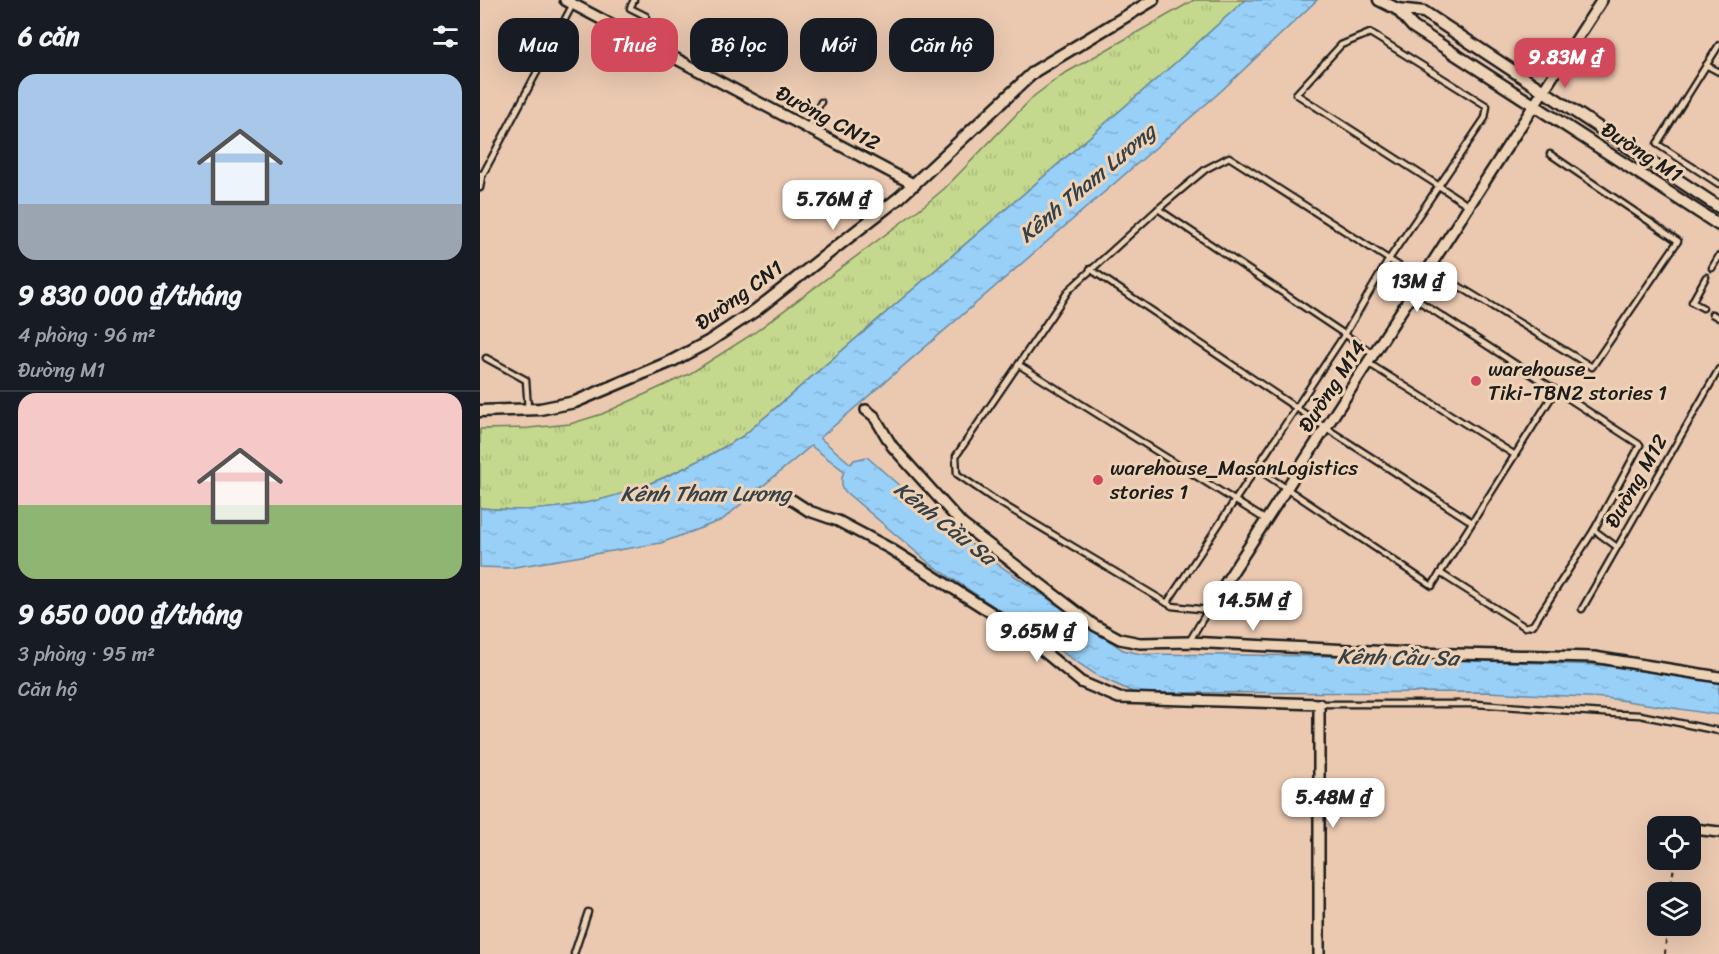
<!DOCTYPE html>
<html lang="vi">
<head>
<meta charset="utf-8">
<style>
  body { margin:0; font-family:Sriracha,sans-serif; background:#242831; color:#f1f3f6; height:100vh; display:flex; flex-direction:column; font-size:22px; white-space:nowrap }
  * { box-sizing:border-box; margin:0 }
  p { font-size:20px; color:#9ea1a6 }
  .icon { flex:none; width:33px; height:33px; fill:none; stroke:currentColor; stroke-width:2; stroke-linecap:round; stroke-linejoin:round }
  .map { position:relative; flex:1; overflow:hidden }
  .side { display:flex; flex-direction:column; background:#171b24; width:480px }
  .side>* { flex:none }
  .guide { position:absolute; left:18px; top:18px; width:570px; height:54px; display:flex; gap:12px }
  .buttons { position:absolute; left:1167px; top:816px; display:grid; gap:12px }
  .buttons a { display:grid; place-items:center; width:54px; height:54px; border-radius:12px; background:#171b24; box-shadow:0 6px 24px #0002; font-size:30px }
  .price { position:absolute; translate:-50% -51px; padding:0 14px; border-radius:12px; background:#fff; color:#222; font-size:20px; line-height:39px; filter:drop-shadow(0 2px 3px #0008) }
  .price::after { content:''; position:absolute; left:50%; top:36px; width:18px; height:14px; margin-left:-9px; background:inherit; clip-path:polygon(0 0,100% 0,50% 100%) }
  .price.selected { background:#d1495b; color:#fff }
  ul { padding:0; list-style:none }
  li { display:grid; align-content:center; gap:12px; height:318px; padding:0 18px }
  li+li { border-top:2px solid #363941 }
  li span { display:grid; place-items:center; height:186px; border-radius:18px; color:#555 }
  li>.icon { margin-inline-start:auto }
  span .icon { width:108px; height:108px; fill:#fffc; stroke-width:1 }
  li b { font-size:26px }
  h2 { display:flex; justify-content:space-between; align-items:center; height:72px; padding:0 18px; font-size:26px }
  .pill { padding:0 21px; border-radius:18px; background:#171b24; box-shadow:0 6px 24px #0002; font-size:21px; line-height:54px }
  .pill.selected { background:#d1495b; color:#fff }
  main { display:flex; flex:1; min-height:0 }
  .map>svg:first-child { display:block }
</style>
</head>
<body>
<main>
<section class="side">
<h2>6 căn<svg class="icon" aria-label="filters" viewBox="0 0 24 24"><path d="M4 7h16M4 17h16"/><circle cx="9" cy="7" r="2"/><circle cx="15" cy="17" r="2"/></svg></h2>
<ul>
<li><span style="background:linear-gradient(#a9c7e8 70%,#9aa5b1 0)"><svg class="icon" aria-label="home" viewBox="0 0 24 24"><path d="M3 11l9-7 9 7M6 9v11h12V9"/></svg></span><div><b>9 830 000 ₫/tháng</b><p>4 phòng · 96 m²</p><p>Đường M1</p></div></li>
<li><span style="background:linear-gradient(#f6c9c9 60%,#8fb573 0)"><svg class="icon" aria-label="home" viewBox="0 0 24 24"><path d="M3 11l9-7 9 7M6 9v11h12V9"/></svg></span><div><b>9 650 000 ₫/tháng</b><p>3 phòng · 95 m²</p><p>Căn hộ</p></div></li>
</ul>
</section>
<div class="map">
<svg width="1239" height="954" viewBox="0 0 1239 954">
  <defs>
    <pattern id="grass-tufts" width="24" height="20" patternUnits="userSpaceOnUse" patternTransform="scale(1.5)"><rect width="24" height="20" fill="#c4d98e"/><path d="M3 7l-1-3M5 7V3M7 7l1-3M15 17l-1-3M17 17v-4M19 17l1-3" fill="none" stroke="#a8ba7a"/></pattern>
    <pattern id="water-ripples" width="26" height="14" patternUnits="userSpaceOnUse" patternTransform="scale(1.5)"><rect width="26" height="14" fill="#99d0f8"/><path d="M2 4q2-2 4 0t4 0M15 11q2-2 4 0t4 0" fill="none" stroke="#83b2d4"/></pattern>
  </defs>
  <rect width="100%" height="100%" fill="#ebc9b1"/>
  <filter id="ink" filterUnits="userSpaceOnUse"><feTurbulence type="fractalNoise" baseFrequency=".0167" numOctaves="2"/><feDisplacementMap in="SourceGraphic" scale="12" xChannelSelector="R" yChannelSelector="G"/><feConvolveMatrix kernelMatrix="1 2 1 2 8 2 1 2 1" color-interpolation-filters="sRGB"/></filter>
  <g filter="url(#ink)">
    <path fill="url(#grass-tufts)" stroke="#707a55" stroke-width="1.5" d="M714 0H765L694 64 263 436C178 487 101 518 0 508V429L49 428 90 424 122 414 211 373 274 333 446 204 465 188 554 96 582 75Z"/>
    <path fill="url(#water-ripples)" stroke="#6788a0" stroke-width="1.5" d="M765 0H837L740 92 340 438 371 464 374 460 387 457 449 512 516 563 643 650 661 654 852 656 1120 665 1239 682V715L1126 698 1008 692 655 693 618 676 449 563 362 489V477L364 471 331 446 242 520 181 543 29 568 0 567V508C101 518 178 487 263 436L694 64Z"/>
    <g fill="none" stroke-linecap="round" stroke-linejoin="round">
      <defs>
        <g id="service">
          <polyline points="154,0 150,8 166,16"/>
          <polyline points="1239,45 1177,144 1239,184"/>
          <polyline points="1226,65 1239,72"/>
          <polyline points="328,127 341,102"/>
          <polyline points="0,174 2,176 93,4"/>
          <polyline points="0,188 2,176"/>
          <polyline points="678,209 894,354"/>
          <polyline points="949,268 1112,367 1198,241 1070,154"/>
          <polyline points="1232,268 1239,256"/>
          <polyline points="610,269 846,428 992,522"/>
          <polyline points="931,296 1160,445 1114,530"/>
          <polyline points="1223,308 1212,302 1226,277"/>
          <polyline points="1232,314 1239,318"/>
          <polyline points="6,358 46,380 48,410"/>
          <polyline points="888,363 1035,455"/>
          <polyline points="539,365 786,520"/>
          <polyline points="776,468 952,586 1076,390"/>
          <polyline points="960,573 1045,627 1053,625 1114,530 1137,547"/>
          <polyline points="687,603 865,334 909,259 1005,118 1007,106 890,33 861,45 816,94 959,186 989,206"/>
          <polyline points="1102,609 1239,369"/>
          <polyline points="709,642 728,610 692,606 512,498 477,474 476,456 589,290 678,209 726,169 749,157 941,280"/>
          <polyline points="839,704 996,704 1137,714 1160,715 1239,731"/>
          <polyline points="94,954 108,912"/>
        </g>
        <g id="minor">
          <polyline points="85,0 435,185"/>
          <polyline points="386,410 394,416 412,446 482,524 614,625 640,639 660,643 709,642 932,653 1114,657 1239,677"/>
          <polyline points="312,500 329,511 358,521 409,548 534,627 601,682 639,698 839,704 839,954"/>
          <polyline points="728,610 1122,0"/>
          <polyline points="1214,829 1239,832"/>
        </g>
        <g id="tertiary">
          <polyline points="899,0 917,9 944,12 1239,207"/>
          <polyline points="917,9 933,27 1239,225"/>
          <polyline points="0,411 60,409 95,402 192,361 228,342 276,310 420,197 555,71 673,0"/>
        </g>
      </defs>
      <use href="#service" stroke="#1c1c1c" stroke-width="9"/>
      <use href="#minor" stroke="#1c1c1c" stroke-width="14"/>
      <use href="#tertiary" stroke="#1c1c1c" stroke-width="15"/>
      <g stroke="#1c1c1c" stroke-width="2" stroke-dasharray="4.5 4.5" stroke-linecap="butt">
        <polyline points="1210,844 1219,839"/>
        <polyline points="1190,892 1195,860"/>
        <polyline points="1185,954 1187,926"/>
      </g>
      <use href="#service" stroke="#eed2b5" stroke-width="4.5"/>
      <use href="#minor" stroke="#eed2b5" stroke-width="9"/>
      <use href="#tertiary" stroke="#eed2b5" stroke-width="10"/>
    </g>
  </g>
  <g fill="#d1495b" stroke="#eed2b5" stroke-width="2">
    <circle cx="996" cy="381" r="6"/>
    <circle cx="618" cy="480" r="6"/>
  </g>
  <g text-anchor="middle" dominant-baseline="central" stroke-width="6" stroke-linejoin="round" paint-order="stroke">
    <g font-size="21" fill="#1c1c1c" stroke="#eed2b5">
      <text transform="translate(348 118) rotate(28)">Đường CN12</text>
      <text transform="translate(1162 152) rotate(33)">Đường M1</text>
      <text transform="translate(259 295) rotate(-36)">Đường CN1</text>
      <text transform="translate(852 386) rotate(-57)">Đường M14</text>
      <text transform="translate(1156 481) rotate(-60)">Đường M12</text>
    </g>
    <g font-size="21" fill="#1c1c1c" stroke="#eed2b5" text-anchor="start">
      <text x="1008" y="369">warehouse_<tspan x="1008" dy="24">Tiki-TBN2 stories 1</tspan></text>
      <text x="630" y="468">warehouse_MasanLogistics<tspan x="630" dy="24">stories 1</tspan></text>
    </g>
    <g font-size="22" font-style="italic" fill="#354048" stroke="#eed2b5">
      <text transform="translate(607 183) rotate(-40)">Kênh Tham Lương</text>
      <text x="226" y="493">Kênh Tham Lương</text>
      <text transform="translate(465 523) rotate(38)">Kênh Cầu Sa</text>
      <text transform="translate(918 657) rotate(1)">Kênh Cầu Sa</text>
    </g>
  </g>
</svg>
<div class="buttons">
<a><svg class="icon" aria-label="locate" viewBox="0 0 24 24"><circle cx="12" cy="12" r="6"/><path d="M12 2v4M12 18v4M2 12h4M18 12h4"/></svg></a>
<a><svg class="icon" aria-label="layers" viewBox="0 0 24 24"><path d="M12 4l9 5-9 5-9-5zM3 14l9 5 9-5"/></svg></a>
</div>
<b class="price selected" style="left:1085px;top:89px">9.83M ₫</b>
<b class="price" style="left:353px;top:231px">5.76M ₫</b>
<b class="price" style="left:937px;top:313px">13M ₫</b>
<b class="price" style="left:773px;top:632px">14.5M ₫</b>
<b class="price" style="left:557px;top:663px">9.65M ₫</b>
<b class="price" style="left:853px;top:829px">5.48M ₫</b>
<div class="guide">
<a class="pill">Mua</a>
<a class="pill selected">Thuê</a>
<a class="pill">Bộ lọc</a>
<a class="pill">Mới</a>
<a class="pill">Căn hộ</a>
</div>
</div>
</main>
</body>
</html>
